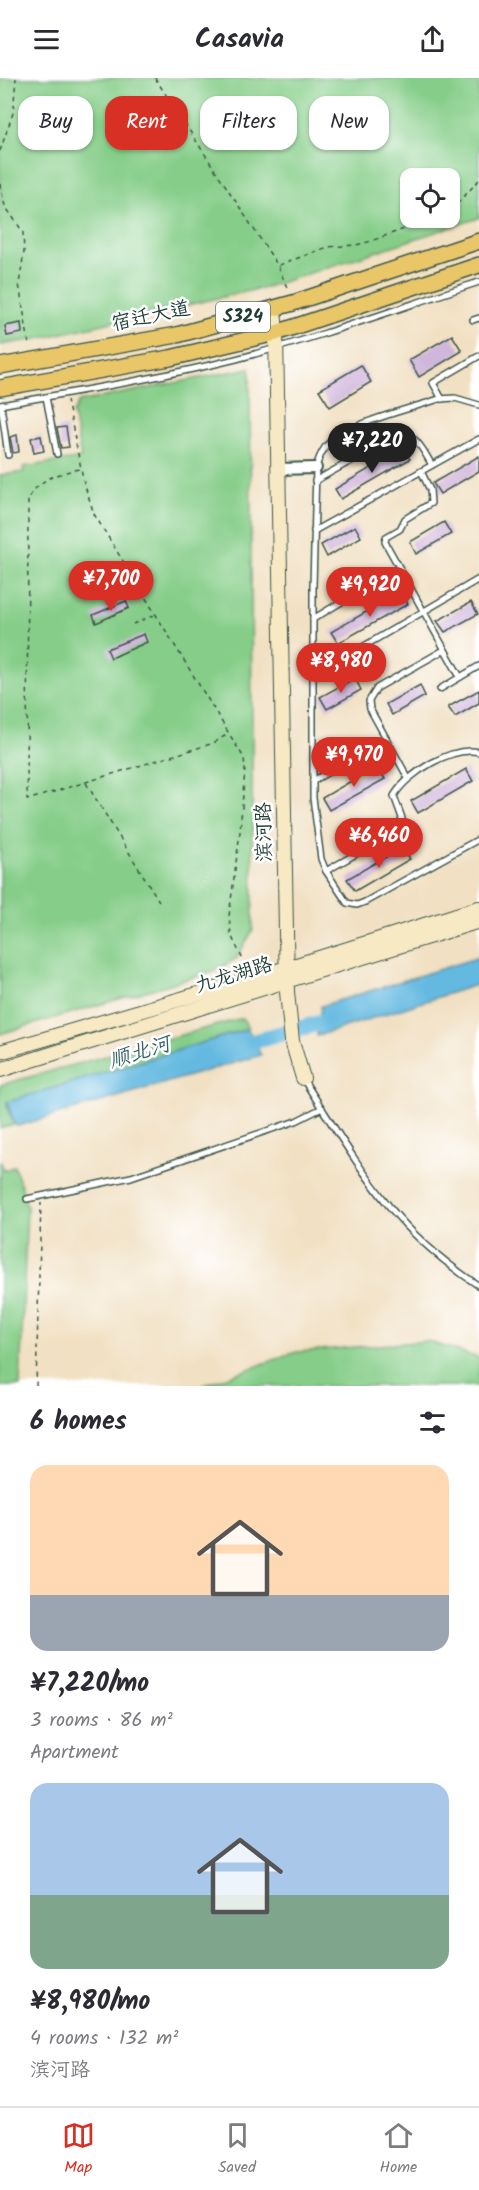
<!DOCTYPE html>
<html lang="en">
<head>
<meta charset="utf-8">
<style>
  body { margin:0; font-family:Kalam,"LXGW WenKai TC",sans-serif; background:#f7f7f7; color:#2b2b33; height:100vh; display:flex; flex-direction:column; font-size:22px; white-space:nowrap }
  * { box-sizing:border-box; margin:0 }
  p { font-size:20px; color:#7c7c81 }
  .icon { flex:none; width:33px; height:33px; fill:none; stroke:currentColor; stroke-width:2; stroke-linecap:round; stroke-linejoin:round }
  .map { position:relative; height:1308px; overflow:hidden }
  .side { display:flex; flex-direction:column; background:#fff; flex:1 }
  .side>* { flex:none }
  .hud { position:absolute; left:18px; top:18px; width:444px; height:54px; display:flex; gap:12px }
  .tools { position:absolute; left:400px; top:90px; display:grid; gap:12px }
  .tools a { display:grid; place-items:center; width:60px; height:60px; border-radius:12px; background:#fff; box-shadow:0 2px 4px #0004; font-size:30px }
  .price { position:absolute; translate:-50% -51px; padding:0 14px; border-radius:21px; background:#d93025; color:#fff; font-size:20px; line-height:39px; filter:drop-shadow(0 2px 3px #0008) }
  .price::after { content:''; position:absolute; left:50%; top:36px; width:18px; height:14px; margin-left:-9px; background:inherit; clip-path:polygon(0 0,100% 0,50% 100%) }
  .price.selected { background:#222; color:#fff }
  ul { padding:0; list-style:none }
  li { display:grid; align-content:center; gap:12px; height:318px; padding:0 30px }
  li span { display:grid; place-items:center; height:186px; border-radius:18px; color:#555 }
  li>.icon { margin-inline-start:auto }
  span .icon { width:108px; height:108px; fill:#fffc; stroke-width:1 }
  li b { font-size:26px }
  h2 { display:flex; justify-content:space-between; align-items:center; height:72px; padding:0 30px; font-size:26px }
  .chip { padding:0 21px; border-radius:18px; background:#fff; box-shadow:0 2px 4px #0004; font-size:21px; line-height:54px }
  .chip.selected { background:#d93025; color:#fff }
  header { display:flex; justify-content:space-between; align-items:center; height:78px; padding:0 30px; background:#fff; font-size:27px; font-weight:600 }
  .menu { display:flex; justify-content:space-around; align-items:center; height:84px; border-top:2px solid #e1e1e2; background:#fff; font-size:16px; color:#7c7c81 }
  .menu a { display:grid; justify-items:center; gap:3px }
  .menu .selected { color:#d93025 }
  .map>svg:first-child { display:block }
</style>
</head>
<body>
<header><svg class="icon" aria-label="menu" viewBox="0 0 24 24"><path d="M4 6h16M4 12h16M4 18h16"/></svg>Casavia<svg class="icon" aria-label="share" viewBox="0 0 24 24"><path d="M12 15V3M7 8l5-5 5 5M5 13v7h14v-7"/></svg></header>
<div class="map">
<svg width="479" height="1308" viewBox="0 0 479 1308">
  <rect width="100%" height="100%" fill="#fff"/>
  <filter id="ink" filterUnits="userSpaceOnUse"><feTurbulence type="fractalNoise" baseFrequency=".0167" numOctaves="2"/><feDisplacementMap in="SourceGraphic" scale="12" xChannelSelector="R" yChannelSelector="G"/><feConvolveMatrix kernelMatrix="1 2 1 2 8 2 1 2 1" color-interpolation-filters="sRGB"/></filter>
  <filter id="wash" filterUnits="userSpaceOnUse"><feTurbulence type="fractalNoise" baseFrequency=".008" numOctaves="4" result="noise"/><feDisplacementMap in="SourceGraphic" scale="24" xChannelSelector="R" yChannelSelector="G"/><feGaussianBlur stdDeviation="1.35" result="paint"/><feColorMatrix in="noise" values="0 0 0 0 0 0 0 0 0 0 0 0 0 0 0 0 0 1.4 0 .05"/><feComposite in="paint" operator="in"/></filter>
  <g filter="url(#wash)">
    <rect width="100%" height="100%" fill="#f1e0c2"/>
    <g fill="#85cd88" stroke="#52855e" stroke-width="1.5" fill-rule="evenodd">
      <path d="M0 0H479V140L267 209 37 261 0 267ZM411 100H450V140H411Z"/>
      <polygon points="250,290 253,852 236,881 214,893 0,956 0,397 24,394 23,389 81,380 73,335 79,324"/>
      <polygon points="243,940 248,951 7,1024 7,1029 14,1046 0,1051 0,1007"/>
      <polygon points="0,1082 4,1093 14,1088 22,1110 27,1130 20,1308 0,1308"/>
      <polygon points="427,1263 479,1280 479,1308 201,1308 296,1274"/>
    </g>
    <g fill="#64b9e0" stroke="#427b8a" stroke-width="1.5">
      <polygon points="479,879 479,906 317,958 321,928"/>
      <polygon points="248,951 261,977 18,1048 14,1046 7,1024"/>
    </g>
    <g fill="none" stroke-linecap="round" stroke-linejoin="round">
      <g stroke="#64b9e0" stroke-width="16">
        <polyline points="299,951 339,939"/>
        <polyline points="232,970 283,955"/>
      </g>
    </g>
    <g id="blocks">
      <g fill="#d1b6dc">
        <polygon points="21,245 22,255 7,258 5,248"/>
        <polygon points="452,257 462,273 419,299 409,282"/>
        <polygon points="361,287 371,304 330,329 319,312"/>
        <polygon points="66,349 69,369 61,370 57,350"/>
        <polygon points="17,357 19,374 13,375 10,359"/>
        <polygon points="41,358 44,373 34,375 31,360"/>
        <polygon points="403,371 410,381 341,421 335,411"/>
        <polygon points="479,378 479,393 440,416 433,405"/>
        <polygon points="444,444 451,456 416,476 410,464"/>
        <polygon points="355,448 361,459 327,479 321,467"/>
        <polygon points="401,514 408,526 338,565 331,554"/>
        <polygon points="126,523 129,530 96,545 93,537"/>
        <polygon points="471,524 478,536 445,554 437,543"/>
        <polygon points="144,556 147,564 111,580 107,571"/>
        <polygon points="355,600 361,612 327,631 320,619"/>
        <polygon points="420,607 425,618 392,637 386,626"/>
        <polygon points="479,612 479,625 455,639 448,629"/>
        <polygon points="377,688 385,701 329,732 322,720"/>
        <polygon points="466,691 473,703 418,735 411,723"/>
        <polygon points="403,769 410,781 355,813 347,801"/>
      </g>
    </g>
  </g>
  <g filter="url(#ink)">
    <use href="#blocks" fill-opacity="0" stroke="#3e5549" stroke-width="1.5"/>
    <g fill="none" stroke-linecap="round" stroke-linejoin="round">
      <defs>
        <g id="lane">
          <polyline points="473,242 479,240"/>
          <polyline points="46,319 57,376"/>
          <polyline points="442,321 433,305 479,278"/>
          <path d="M0 327C79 313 159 300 236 281 318 260 399 230 479 204"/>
          <polyline points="1,327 8,377"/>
          <path d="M479 327 455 320 439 321C410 331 344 346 326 368 321 375 318 382 316 390L313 509V720L321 781 326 793 347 825 357 827 365 824 479 761"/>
          <polyline points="421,393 430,412 431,425 405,441 400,451 386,459 385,464 460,599"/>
          <path d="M315 403 392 360C414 349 422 371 432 387"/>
          <polyline points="314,453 479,361"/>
          <polyline points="313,541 398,490"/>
          <polyline points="313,598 479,501"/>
          <polyline points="440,611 479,588"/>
          <polyline points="408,700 370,631 369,623 377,610 444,572"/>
          <polyline points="313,703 386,660"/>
          <path d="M326 793 398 752 402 740 394 718C407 695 452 668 479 674"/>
          <path d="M303 1001C331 1044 357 1088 389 1128 413 1158 448 1187 479 1208"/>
          <polyline points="27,1121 131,1099 296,1043 322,1030"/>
        </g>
        <polyline id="street" points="278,391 316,390"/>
        <g id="secondary">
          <polyline points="274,231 276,255 287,914 292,963 303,1000"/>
          <polyline points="0,974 287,890 479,830"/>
          <polyline points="0,992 479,843"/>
        </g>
        <g id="primary">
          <polyline points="0,288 177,257 293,225 479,163"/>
          <polyline points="0,310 170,280 276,255 479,187"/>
        </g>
      </defs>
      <use href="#lane" stroke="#3e5549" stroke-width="8"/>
      <use href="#street" stroke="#3e5549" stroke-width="14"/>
      <use href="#secondary" stroke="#3e5549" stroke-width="16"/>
      <use href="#primary" stroke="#3e5549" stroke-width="18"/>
      <g stroke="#3e5549" stroke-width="1.5" stroke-dasharray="4.5 4.5" stroke-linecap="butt">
        <polyline points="155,0 278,188 288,212"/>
        <polyline points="0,73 13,35 16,0"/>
        <polyline points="0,106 5,128 23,154 24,174 19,206 29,266"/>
        <polyline points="450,130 457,126 479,102"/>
        <polyline points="279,187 328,169 356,167 368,164 435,140"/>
        <polyline points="67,322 84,405 94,436 244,680 245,691 240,754 229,838 231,857 247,890"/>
        <path d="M79 391C58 396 38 400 28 422L27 722 214 665 229 655"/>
        <polyline points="133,546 154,537"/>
        <polyline points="86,705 159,823"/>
        <polyline points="36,1308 41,1125"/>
      </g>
      <use href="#lane" stroke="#fff" stroke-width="5"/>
      <use href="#street" stroke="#fff" stroke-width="10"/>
      <use href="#secondary" stroke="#f6e9c3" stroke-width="14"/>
      <use href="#primary" stroke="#e9c769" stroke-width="15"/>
    </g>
  </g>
  <g text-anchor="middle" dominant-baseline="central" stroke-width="5" stroke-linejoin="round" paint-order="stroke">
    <rect fill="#fff" stroke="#627771" stroke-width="1.5" x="216" y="224" width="54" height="30" rx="4.5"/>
    <g font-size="18" font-weight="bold" fill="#1f3d34">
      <text x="243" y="239">S324</text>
    </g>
    <g font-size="20" fill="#1f3d34" stroke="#fff">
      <text transform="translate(151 239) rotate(-12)">宿迁大道</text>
      <text transform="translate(265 754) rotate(-91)">滨河路</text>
      <text transform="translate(234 898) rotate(-17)">九龙湖路</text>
    </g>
    <g font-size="21" font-style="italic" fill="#346268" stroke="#fff">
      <text transform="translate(140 975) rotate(-17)">顺北河</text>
    </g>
  </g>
</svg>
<div class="tools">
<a><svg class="icon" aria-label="locate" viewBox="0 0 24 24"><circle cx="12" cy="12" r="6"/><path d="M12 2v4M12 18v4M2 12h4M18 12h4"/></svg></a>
</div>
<b class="price selected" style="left:372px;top:396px">¥7,220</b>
<b class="price" style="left:111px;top:534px">¥7,700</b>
<b class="price" style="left:370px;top:540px">¥9,920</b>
<b class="price" style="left:341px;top:616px">¥8,980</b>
<b class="price" style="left:354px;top:710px">¥9,970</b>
<b class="price" style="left:379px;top:791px">¥6,460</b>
<div class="hud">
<a class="chip">Buy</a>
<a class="chip selected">Rent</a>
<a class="chip">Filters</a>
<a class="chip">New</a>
</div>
</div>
<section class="side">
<h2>6 homes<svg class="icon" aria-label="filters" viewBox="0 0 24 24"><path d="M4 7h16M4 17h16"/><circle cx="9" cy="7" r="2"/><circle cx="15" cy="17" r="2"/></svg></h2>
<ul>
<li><span style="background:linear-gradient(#ffd9b3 70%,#9aa5b1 0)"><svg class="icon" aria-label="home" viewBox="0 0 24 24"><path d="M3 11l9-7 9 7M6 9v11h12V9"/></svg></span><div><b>¥7,220/mo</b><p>3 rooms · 86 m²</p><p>Apartment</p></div></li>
<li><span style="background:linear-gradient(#a9c7e8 60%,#7fa58c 0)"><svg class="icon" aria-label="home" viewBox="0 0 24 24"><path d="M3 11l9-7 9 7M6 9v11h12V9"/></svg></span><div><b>¥8,980/mo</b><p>4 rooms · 132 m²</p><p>滨河路</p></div></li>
</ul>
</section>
<nav class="menu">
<a class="selected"><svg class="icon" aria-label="map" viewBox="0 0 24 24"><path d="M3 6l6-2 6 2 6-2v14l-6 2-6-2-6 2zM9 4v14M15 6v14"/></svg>Map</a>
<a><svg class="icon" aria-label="saved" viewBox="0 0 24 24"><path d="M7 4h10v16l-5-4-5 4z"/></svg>Saved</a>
<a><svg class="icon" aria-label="home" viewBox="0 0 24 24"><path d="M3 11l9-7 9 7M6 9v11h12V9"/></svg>Home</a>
</nav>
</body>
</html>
